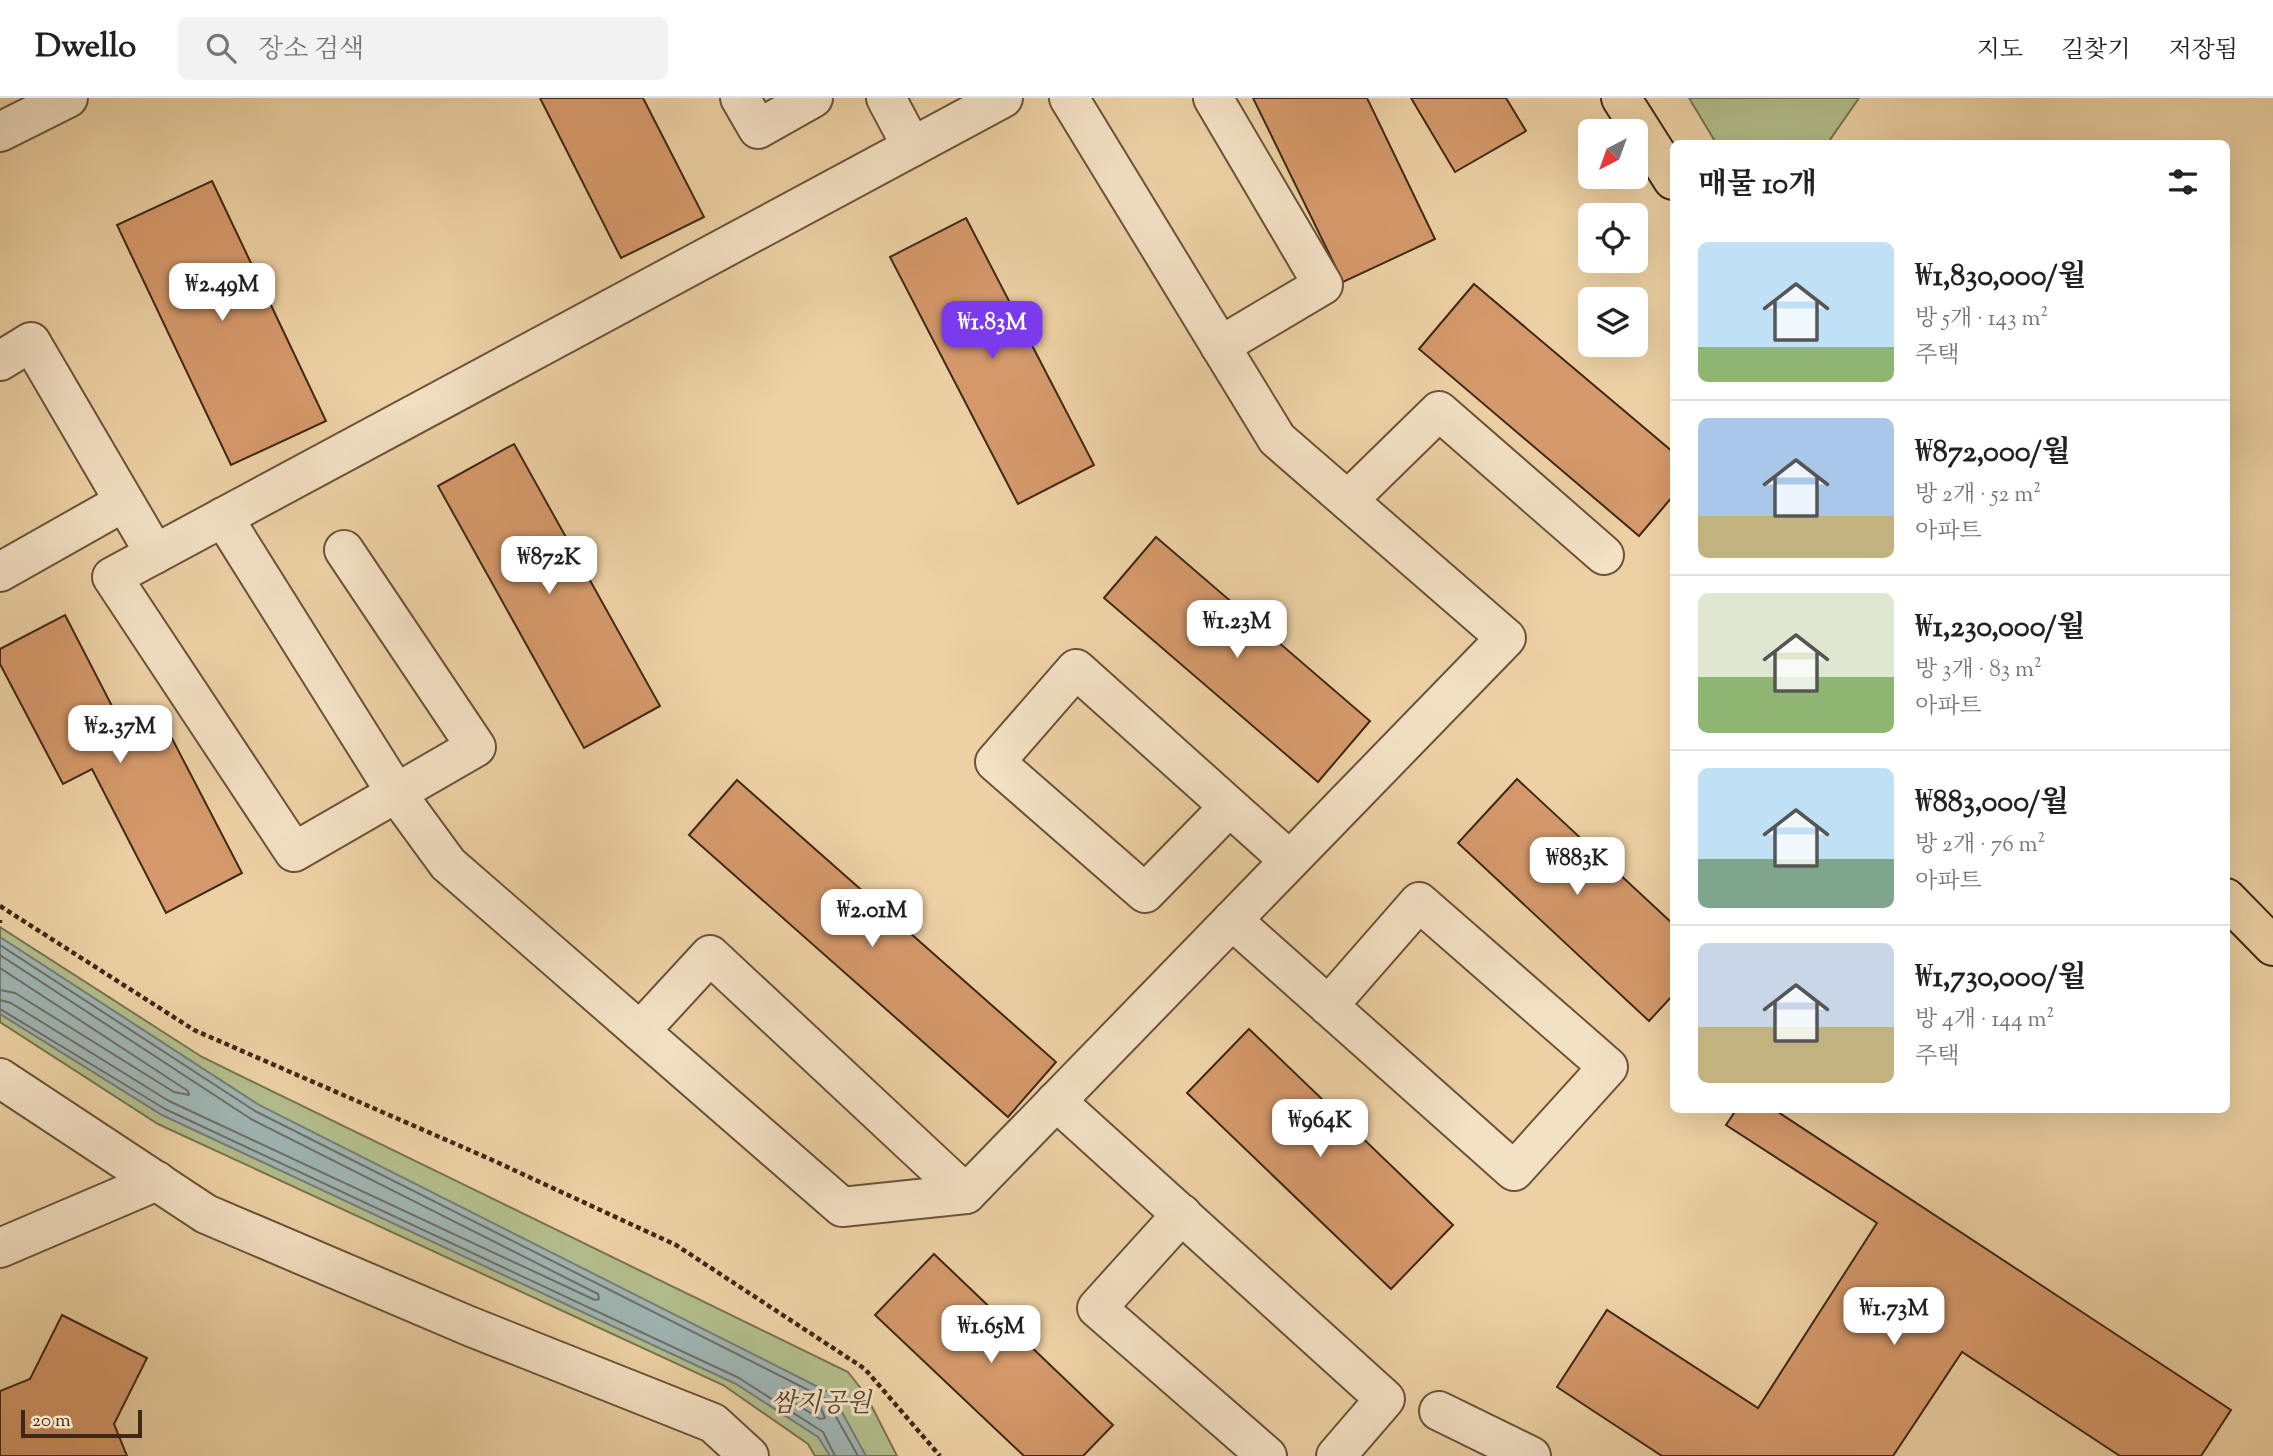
<!DOCTYPE html>
<html lang="ko">
<head>
<meta charset="utf-8">
<style>
  body { margin:0; font-family:"Sorts Mill Goudy","Noto Serif KR",serif; background:#f2f2f2; color:#222; height:100vh; display:flex; flex-direction:column; font-size:26px; white-space:nowrap }
  * { box-sizing:border-box; margin:0 }
  p { font-size:23px; color:#767676 }
  .icon { flex:none; width:38px; height:38px; fill:none; stroke:currentColor; stroke-width:2; stroke-linecap:round; stroke-linejoin:round }
  .map { position:relative; flex:1; overflow:hidden }
  .side { position:absolute; left:1670px; top:42px; width:560px; height:973px; display:flex; flex-direction:column; background:#fff; border-radius:10px; box-shadow:0 7px 28px #0002 }
  .side>* { flex:none }
  .needle { width:46px; rotate:221deg }
  .buttons { position:absolute; left:1578px; top:21px; display:grid; gap:14px }
  .buttons a { display:grid; place-items:center; width:70px; height:70px; border-radius:10px; background:#fff; box-shadow:0 7px 28px #0002; font-size:35px }
  .scale { position:absolute; left:21px; bottom:18px; width:121px; box-sizing:border-box; padding-left:7px; border:4px solid #402717; border-top:0; font-size:19px; line-height:24px; white-space:nowrap; color:#402717; -webkit-text-stroke:5px #f3e1c4; paint-order:stroke }
  .price { position:absolute; translate:-50% -60px; padding:0 16px; border-radius:14px; background:#fff; color:#222; font-size:23px; line-height:46px; filter:drop-shadow(0 2px 4px #0008) }
  .price::after { content:''; position:absolute; left:50%; top:42px; width:21px; height:16px; margin-left:-10px; background:inherit; clip-path:polygon(0 0,100% 0,50% 100%) }
  .price.current { background:#7c3aed; color:#fff }
  ul { padding:0; list-style:none }
  li { display:flex; align-items:center; gap:21px; height:175px; padding:0 28px }
  li+li { border-top:2px solid #e0e0e0 }
  li span { display:grid; place-items:center; flex:none; width:196px; height:140px; border-radius:10px; color:#555 }
  li>.icon { margin-inline-start:auto }
  span .icon { width:84px; height:84px; fill:#fffc; stroke-width:1 }
  li b { font-size:30px }
  h2 { display:flex; justify-content:space-between; align-items:center; height:84px; padding:0 28px; font-size:30px }
  header { display:flex; align-items:center; gap:42px; box-sizing:border-box; height:98px; padding:0 35px; background:#fff; border-bottom:2px solid #e0e0e0 }
  header strong { font-size:33px }
  nav { display:flex; gap:38px; margin-inline-start:auto; font-size:24px }
  .search { width:490px; height:63px; background:#f2f2f2; display:flex; align-items:center; gap:18px; box-sizing:border-box; padding:0 24px; border-radius:10px; color:#767676; font-size:26px }
  .map>svg:first-child { display:block }
</style>
</head>
<body>
<header>
<strong>Dwello</strong>
<div class="search"><svg class="icon" aria-label="search" viewBox="0 0 24 24"><circle cx="10" cy="10" r="6"/><path d="M15 15l6 6"/></svg>장소 검색</div>
<nav><a>지도</a><a>길찾기</a><a>저장됨</a></nav>
</header>
<div class="map">
<svg width="2273" height="1358" viewBox="0 0 2273 1358">
  <rect width="100%" height="100%" fill="#edd1a4"/>
  <filter id="stains"><feTurbulence type="fractalNoise" baseFrequency=".00286" numOctaves="4"/><feColorMatrix values="0 0 0 0 .2 0 0 0 0 .09 0 0 0 0 .02 0 0 0 .5 -.17"/></filter>
  <radialGradient id="worn" r=".72"><stop offset=".6" stop-color="#630" stop-opacity="0"/><stop offset="1" stop-color="#630" stop-opacity=".3"/></radialGradient>
  <g fill="#b2bd8b" stroke="#797251" stroke-width="2">
    <polygon points="1689,0 1859,0 1827,46 1716,45"/>
    <polygon points="0,829 202,959 848,1274 866,1297 897,1358 815,1358 808,1346 723,1287 158,1026 0,924"/>
  </g>
  <polygon fill="#9eb4b2" stroke="#787c74" stroke-width="2" points="0,839 259,1007 832,1296 866,1358 830,1358 818,1339 736,1286 162,1017 0,916"/>
  <g fill="none" stroke-linecap="round" stroke-linejoin="round">
    <g stroke="#6f6e64" stroke-width="2">
      <polyline points="0,847 255,1013 826,1301 858,1358"/>
      <polyline points="0,857 251,1021 598,1196 599,1201 595,1202 169,1003 11,905 0,902"/>
      <polyline points="0,870 188,993 189,997 174,994 15,895 0,892"/>
      <polyline points="0,911 165,1011 739,1280 823,1334 835,1358"/>
      <polygon points="785,1291 820,1308 825,1320 820,1321 782,1297 781,1292"/>
    </g>
  </g>
  <g fill="#d5996b" stroke="#402717" stroke-width="2">
    <polygon points="540,0 643,0 704,119 621,160"/>
    <polygon points="1253,0 1367,0 1435,141 1343,184"/>
    <polygon points="1411,0 1506,0 1526,33 1455,74"/>
    <polygon points="212,83 326,323 231,367 117,127"/>
    <polygon points="966,120 1094,367 1018,406 890,159"/>
    <polygon points="1474,186 1673,354 1673,398 1639,438 1419,251"/>
    <polygon points="514,346 660,608 584,650 438,388"/>
    <polygon points="1156,439 1370,623 1318,684 1104,500"/>
    <polygon points="65,517 130,643 164,625 242,775 166,815 92,671 63,686 0,566 0,551"/>
    <polygon points="1517,681 1673,826 1673,897 1649,923 1458,745"/>
    <polygon points="737,682 1056,964 1008,1019 689,737"/>
    <polygon points="1249,931 1453,1127 1391,1191 1187,995"/>
    <polygon points="1736,1012 1775,1012 2231,1312 2201,1358 2120,1358 1962,1254 1893,1358 1662,1358 1557,1289 1607,1212 1758,1310 1877,1125 1726,1027"/>
    <polygon points="934,1156 1113,1327 1083,1358 1024,1358 875,1217"/>
    <polygon points="62,1217 147,1260 114,1326 127,1358 0,1358 0,1293 30,1281"/>
  </g>
  <g fill="none" stroke-linecap="round" stroke-linejoin="round">
    <defs>
      <g id="minor">
        <polyline points="740,0 758,31 813,0"/>
        <polyline points="886,0 912,49"/>
        <polyline points="1213,0 1323,187 1220,248"/>
        <polyline points="0,34 68,0"/>
        <polyline points="0,263 31,244 155,456"/>
        <polyline points="1348,402 1439,313 1604,457"/>
        <polyline points="223,419 396,695 448,766 842,1109 966,1096 1506,540 1277,341 1069,0"/>
        <polyline points="344,452 476,649 294,754 112,479 1003,0"/>
        <polyline points="0,474 124,404"/>
        <polyline points="1229,709 1145,795 995,664 1076,571 1289,762"/>
        <polyline points="1232,822 1514,1073 1608,969 1419,804 1328,908"/>
        <polyline points="640,933 710,857 966,1096"/>
        <polyline points="0,980 206,1116 469,1228 713,1325 749,1358"/>
        <polyline points="1056,1003 1385,1301 1336,1358"/>
        <polyline points="1182,1116 1097,1210 1267,1358"/>
        <polyline points="0,1150 157,1083"/>
        <polyline points="1439,1313 1531,1358"/>
      </g>
      <g id="major">
        <polyline points="1621,0 1673,82"/>
        <polyline points="2226,800 2273,848"/>
      </g>
    </defs>
    <use href="#minor" stroke="#6b523a" stroke-width="42"/>
    <use href="#major" stroke="#402717" stroke-width="42"/>
    <g stroke="#402717" stroke-width="4.5" stroke-dasharray="5 3.5" stroke-linecap="butt">
      <polyline points="0,808 194,932 490,1061 676,1147 865,1271 940,1358"/>
      <polyline points="0,822 0,825"/>
    </g>
    <use href="#minor" stroke="#f3e1c4" stroke-width="38"/>
    <use href="#major" stroke="#edd1a4" stroke-width="38"/>
  </g>
  <g text-anchor="middle" dominant-baseline="central" stroke-width="6" stroke-linejoin="round" paint-order="stroke">
    <g font-size="26" font-style="italic" fill="#57452e" stroke="#f3e1c4">
      <text x="821" y="1306">쌈지공원</text>
    </g>
  </g>
  <rect width="100%" height="100%" filter="url(#stains)"/>
  <rect width="100%" height="100%" fill="url(#worn)"/>
</svg>
<div class="buttons">
<a><svg class="needle" viewBox="-14 -14 28 28"><path d="M0-13l5 13h-10z" fill="#e53935"/><path d="M0 13l5-13h-10z" fill="#767676"/></svg></a>
<a><svg class="icon" aria-label="locate" viewBox="0 0 24 24"><circle cx="12" cy="12" r="6"/><path d="M12 2v4M12 18v4M2 12h4M18 12h4"/></svg></a>
<a><svg class="icon" aria-label="layers" viewBox="0 0 24 24"><path d="M12 4l9 5-9 5-9-5zM3 14l9 5 9-5"/></svg></a>
</div>
<div class="scale">20 m</div>
<b class="price" style="left:222px;top:225px">₩2.49M</b>
<b class="price current" style="left:992px;top:263px">₩1.83M</b>
<b class="price" style="left:549px;top:498px">₩872K</b>
<b class="price" style="left:1237px;top:562px">₩1.23M</b>
<b class="price" style="left:120px;top:667px">₩2.37M</b>
<b class="price" style="left:1577px;top:799px">₩883K</b>
<b class="price" style="left:872px;top:851px">₩2.01M</b>
<b class="price" style="left:1320px;top:1061px">₩964K</b>
<b class="price" style="left:1894px;top:1249px">₩1.73M</b>
<b class="price" style="left:991px;top:1267px">₩1.65M</b>
<section class="side">
<h2>매물 10개<svg class="icon" aria-label="filters" viewBox="0 0 24 24"><path d="M4 7h16M4 17h16"/><circle cx="9" cy="7" r="2"/><circle cx="15" cy="17" r="2"/></svg></h2>
<ul>
<li><span style="background:linear-gradient(#bfe0f5 75%,#8fb573 0)"><svg class="icon" aria-label="home" viewBox="0 0 24 24"><path d="M3 11l9-7 9 7M6 9v11h12V9"/></svg></span><div><b>₩1,830,000/월</b><p>방 5개 · 143 m²</p><p>주택</p></div></li>
<li><span style="background:linear-gradient(#a9c7e8 70%,#c2b280 0)"><svg class="icon" aria-label="home" viewBox="0 0 24 24"><path d="M3 11l9-7 9 7M6 9v11h12V9"/></svg></span><div><b>₩872,000/월</b><p>방 2개 · 52 m²</p><p>아파트</p></div></li>
<li><span style="background:linear-gradient(#dfe7d0 60%,#8fb573 0)"><svg class="icon" aria-label="home" viewBox="0 0 24 24"><path d="M3 11l9-7 9 7M6 9v11h12V9"/></svg></span><div><b>₩1,230,000/월</b><p>방 3개 · 83 m²</p><p>아파트</p></div></li>
<li><span style="background:linear-gradient(#bfe0f5 65%,#7fa58c 0)"><svg class="icon" aria-label="home" viewBox="0 0 24 24"><path d="M3 11l9-7 9 7M6 9v11h12V9"/></svg></span><div><b>₩883,000/월</b><p>방 2개 · 76 m²</p><p>아파트</p></div></li>
<li><span style="background:linear-gradient(#c9d6e8 60%,#c2b280 0)"><svg class="icon" aria-label="home" viewBox="0 0 24 24"><path d="M3 11l9-7 9 7M6 9v11h12V9"/></svg></span><div><b>₩1,730,000/월</b><p>방 4개 · 144 m²</p><p>주택</p></div></li>
</ul>
</section>
</div>
</body>
</html>
